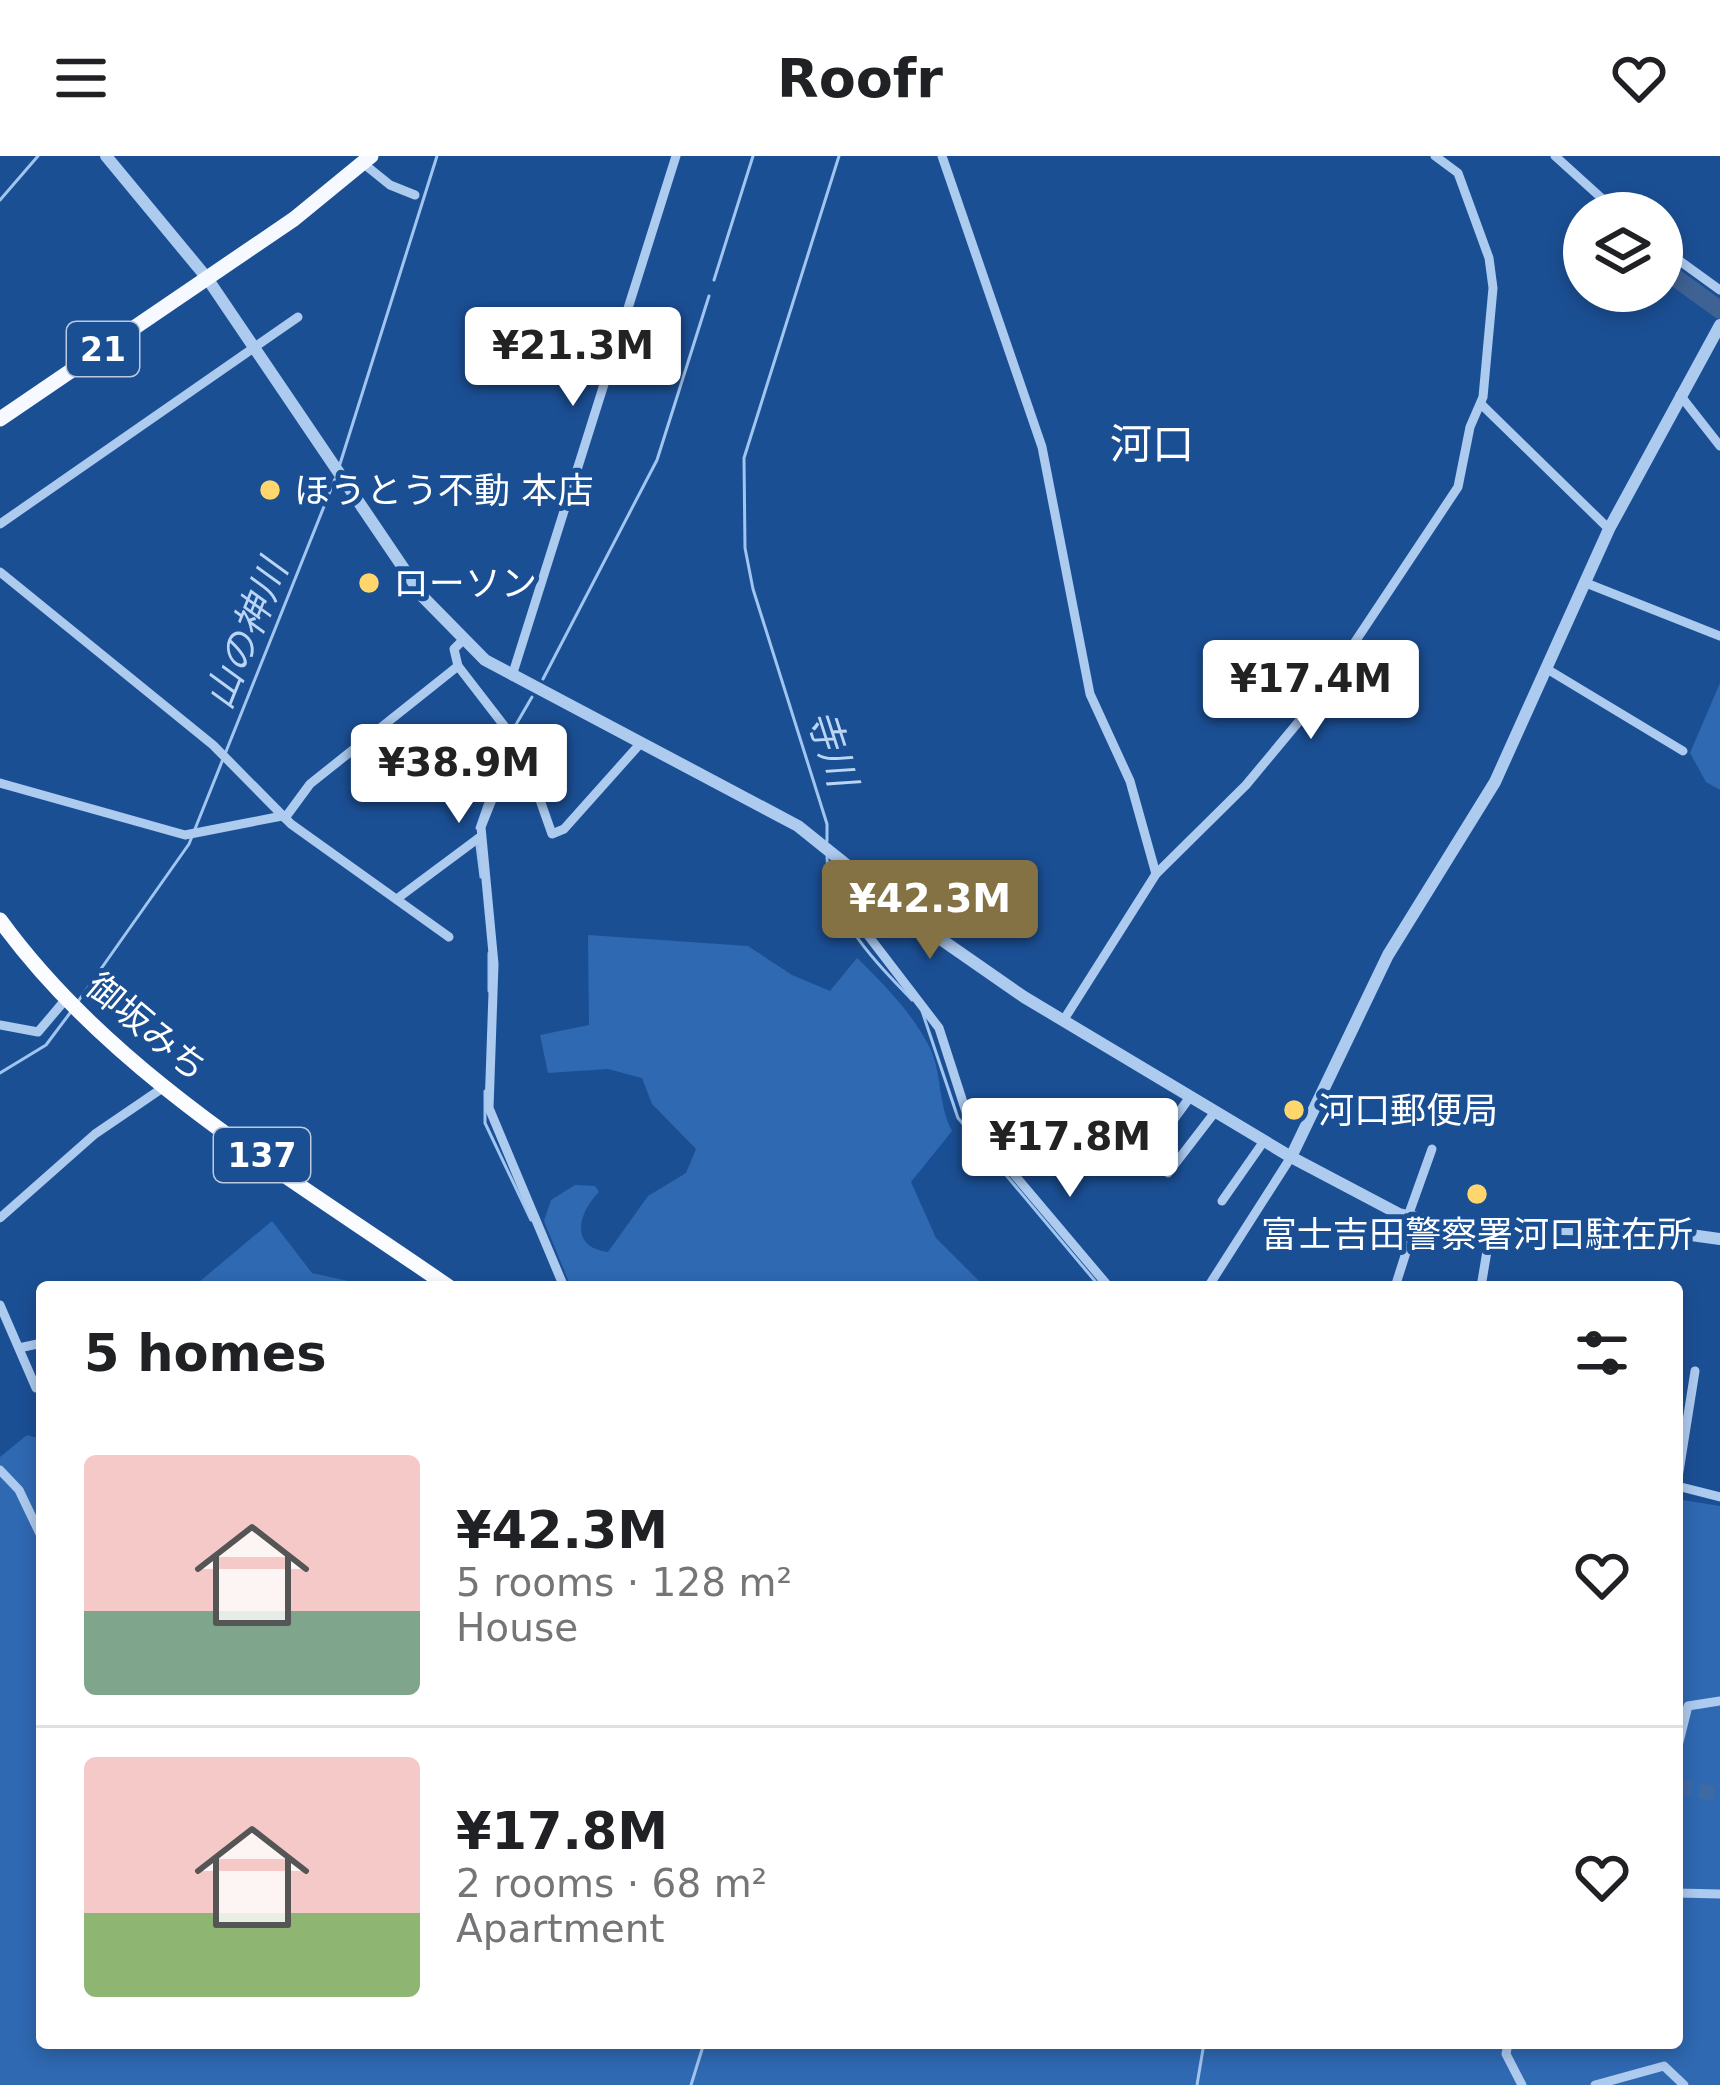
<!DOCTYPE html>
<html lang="en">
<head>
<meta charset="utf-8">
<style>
  body { margin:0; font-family:"DejaVu Sans","Noto Sans JP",sans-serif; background:#f6f6f6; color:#202124; height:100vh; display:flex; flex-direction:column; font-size:45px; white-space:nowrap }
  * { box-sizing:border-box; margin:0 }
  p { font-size:39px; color:#757577 }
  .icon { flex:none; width:66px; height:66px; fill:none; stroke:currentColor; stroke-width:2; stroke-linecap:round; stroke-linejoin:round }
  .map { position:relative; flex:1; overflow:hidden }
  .side { position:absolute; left:36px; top:1125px; width:1647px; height:768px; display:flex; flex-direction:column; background:#fff; border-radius:12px; box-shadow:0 6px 18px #0003 }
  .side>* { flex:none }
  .controls { position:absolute; left:1563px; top:36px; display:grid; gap:24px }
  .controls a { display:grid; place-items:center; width:120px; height:120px; border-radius:50%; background:#fff; box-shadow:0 6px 18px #0003; font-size:60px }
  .price { position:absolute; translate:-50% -102px; padding:0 27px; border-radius:12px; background:#fff; color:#222; font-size:39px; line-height:78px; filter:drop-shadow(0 3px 6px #0008) }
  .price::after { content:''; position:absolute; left:50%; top:72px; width:36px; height:27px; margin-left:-18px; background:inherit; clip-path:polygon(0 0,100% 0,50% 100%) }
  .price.active { background:#847244; color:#fff }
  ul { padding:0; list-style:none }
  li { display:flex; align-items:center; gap:36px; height:300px; padding:0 48px }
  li+li { border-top:3px solid #e0e0e0 }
  li span { display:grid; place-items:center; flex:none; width:336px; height:240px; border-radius:12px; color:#555 }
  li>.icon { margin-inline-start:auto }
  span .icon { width:144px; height:144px; fill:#fffc; stroke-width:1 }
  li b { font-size:51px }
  h2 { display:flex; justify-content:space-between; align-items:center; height:144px; padding:0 48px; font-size:51px }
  header { display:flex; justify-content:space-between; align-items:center; height:156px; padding:0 48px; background:#fff; font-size:54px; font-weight:700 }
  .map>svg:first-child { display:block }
</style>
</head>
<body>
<header><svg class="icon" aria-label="menu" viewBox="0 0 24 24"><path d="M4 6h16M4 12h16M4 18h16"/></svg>Roofr<svg class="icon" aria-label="heart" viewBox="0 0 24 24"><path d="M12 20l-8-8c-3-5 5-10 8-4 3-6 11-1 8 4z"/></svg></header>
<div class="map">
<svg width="1720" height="1929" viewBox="0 0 1720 1929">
  <rect width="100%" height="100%" fill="#1b4f94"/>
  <g fill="#2f69b2">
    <polygon points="1720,527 1720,634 1706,626 1690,597"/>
    <path d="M588 779 748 790 792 819 830 835 857 802C884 828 913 858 930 892 942 918 938 948 952 975L911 1026 936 1082 985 1131H571L544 1065 551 1044 575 1029 595 1030 599 1036C578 1057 569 1091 608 1096L648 1040 686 1017 696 993 652 948 642 922 608 913 548 917 540 879 589 869Z"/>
    <polygon points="272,1065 312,1117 375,1131 193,1131"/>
    <polygon points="27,1279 42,1283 42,1887 1677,1887 1677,1343 1720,1350 1720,1929 0,1929 0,1301"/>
  </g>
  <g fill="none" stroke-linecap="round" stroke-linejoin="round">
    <g stroke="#a0c5f1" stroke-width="3">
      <polyline points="0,44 38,0"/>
      <polyline points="714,124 753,0"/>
      <polyline points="340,308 437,0"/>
      <polyline points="543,523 657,304 709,140"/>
      <polyline points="514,572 532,541"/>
      <polyline points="477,672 507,585"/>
      <polyline points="827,685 827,668 753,433 745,392 744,302 839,0"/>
      <polyline points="477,689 481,721"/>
      <path d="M827 701C828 759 874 804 912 844"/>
      <polyline points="489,797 489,835"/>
      <polyline points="79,844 189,688 335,323"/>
      <polyline points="922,855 958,962 1100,1131"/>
      <polyline points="0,917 46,889 70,857"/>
      <polyline points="485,935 485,967 531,1064"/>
      <polyline points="691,1929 704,1887"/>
      <polyline points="1197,1929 1204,1887"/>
    </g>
    <polyline stroke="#3e6294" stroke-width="18" points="1662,112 1720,154"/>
    <polyline stroke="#3d69a4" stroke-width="15" stroke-dasharray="15 8" stroke-linecap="butt" points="1677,1630 1720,1639"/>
    <g stroke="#adcaef" stroke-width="9">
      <polyline points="942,0 1042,291 1090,538 1130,625 1156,718"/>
      <polyline points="1555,0 1618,57"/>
      <polyline points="364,8 390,29 415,39"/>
      <polyline points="1662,92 1720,134"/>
      <polyline points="1680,239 1720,290"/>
      <polyline points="1482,249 1609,373"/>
      <polyline points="0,368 298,161"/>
      <polyline points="0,416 213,589 291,668 449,781"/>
      <polyline points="1586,427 1720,480"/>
      <polyline points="462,485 454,493 458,510 522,593 552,678 564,673 639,589"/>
      <polyline points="1547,513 1683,595"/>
      <polyline points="512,520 676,0"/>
      <polyline points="515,586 481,671 494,808 489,952 564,1131"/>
      <polyline points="0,627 185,679 282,660"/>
      <polyline points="285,662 310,628 458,510"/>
      <polyline points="878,732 854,761 939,872 969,965 1109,1131"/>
      <polyline points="398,742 480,681"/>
      <polyline points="1063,865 1156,718 1246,629 1315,546 1458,331 1470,271 1483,241 1493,132 1489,102 1458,17 1435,0"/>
      <polyline points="0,869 38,876 66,843"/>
      <polyline points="1142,1007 1190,941"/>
      <polyline points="1168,1017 1215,956"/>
      <polyline points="1222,1045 1264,985"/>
      <polyline points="1408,1060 1432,993"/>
      <polyline points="0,1062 95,978 164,931"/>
      <polyline points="1208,1131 1291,1001"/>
      <polyline points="1395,1131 1417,1062"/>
      <polyline points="1481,1131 1491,1071"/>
      <polyline points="0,1149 36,1232"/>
      <polyline points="19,1192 42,1187"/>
      <polyline points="0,1314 19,1334 42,1382"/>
      <polyline points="1677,1328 1695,1215"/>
      <polyline points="1677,1330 1720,1341"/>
      <polyline points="1677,1594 1688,1550 1720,1545"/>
      <polyline points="1677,1737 1720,1738"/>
      <polyline points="1508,1887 1506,1898 1522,1929"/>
      <polyline points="1595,1929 1664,1910 1684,1929"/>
    </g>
    <g stroke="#adcaef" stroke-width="12">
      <polyline points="106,0 207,122 423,441 485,504 798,670 929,775 1024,841 1291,1001 1399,1058 1460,1071 1662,1075 1720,1083"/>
      <polyline points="1291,1001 1388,799 1495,626 1609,373 1720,169"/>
    </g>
    <polyline stroke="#f6f9ff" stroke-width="15" points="0,263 294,63 371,0"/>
    <path stroke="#fafcff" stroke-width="15" d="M0 764C113 920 293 1022 449 1131"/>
  </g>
  <g fill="#ffd66c" stroke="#1b4f94" stroke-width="4.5">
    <circle cx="270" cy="334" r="12"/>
    <circle cx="369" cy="427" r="12"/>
    <circle cx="1294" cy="954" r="12"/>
    <circle cx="1477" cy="1038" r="12"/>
  </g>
  <g text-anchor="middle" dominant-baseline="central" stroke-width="10" stroke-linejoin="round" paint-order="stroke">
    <g fill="#1b4f94" stroke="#bbcadf" stroke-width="3">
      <rect x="67" y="166" width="72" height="54" rx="9"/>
      <rect x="214" y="972" width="96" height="54" rx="9"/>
    </g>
    <g font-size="33" font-weight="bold" fill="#fff">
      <text x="103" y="193">21</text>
      <text x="262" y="999">137</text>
    </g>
    <g font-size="36" fill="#fff" stroke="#1b4f94" text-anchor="start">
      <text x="294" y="334">ほうとう不動 本店</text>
      <text x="393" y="427">ローソン</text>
      <text x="1318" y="954">河口郵便局</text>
      <text x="1477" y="1078" text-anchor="middle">富士吉田警察署河口駐在所</text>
    </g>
    <g font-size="36" fill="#fff" stroke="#1b4f94">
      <text transform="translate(147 871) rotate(40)">御坂みち</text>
    </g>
    <g font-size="39" font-style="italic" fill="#bad5f6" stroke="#1b4f94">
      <text transform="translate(246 478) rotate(-68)">山の神川</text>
      <text transform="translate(832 592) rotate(72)">寺川</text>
    </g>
    <g font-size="42" fill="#fff" stroke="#1b4f94">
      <text x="1152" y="288">河口</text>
    </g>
  </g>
</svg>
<div class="controls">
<a><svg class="icon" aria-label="layers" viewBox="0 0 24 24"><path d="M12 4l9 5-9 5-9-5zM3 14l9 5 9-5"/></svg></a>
</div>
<b class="price" style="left:573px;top:253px">¥21.3M</b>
<b class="price" style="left:1311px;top:586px">¥17.4M</b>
<b class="price" style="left:459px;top:670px">¥38.9M</b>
<b class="price active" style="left:930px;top:806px">¥42.3M</b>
<b class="price" style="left:1070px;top:1044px">¥17.8M</b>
<section class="side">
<h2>5 homes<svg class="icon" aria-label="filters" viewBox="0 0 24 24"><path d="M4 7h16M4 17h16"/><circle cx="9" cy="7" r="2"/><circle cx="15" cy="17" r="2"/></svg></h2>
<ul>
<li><span style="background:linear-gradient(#f6c9c9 65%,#7fa58c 0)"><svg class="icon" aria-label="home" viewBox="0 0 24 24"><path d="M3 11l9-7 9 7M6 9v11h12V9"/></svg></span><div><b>¥42.3M</b><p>5 rooms · 128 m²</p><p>House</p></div><svg class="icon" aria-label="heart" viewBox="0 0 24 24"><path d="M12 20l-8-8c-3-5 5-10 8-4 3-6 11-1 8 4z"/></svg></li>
<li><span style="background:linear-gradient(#f6c9c9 65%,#8fb573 0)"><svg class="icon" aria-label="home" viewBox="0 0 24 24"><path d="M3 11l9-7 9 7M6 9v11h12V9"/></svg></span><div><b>¥17.8M</b><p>2 rooms · 68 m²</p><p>Apartment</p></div><svg class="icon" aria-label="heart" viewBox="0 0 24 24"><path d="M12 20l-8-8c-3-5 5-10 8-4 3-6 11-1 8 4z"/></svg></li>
</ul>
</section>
</div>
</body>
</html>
